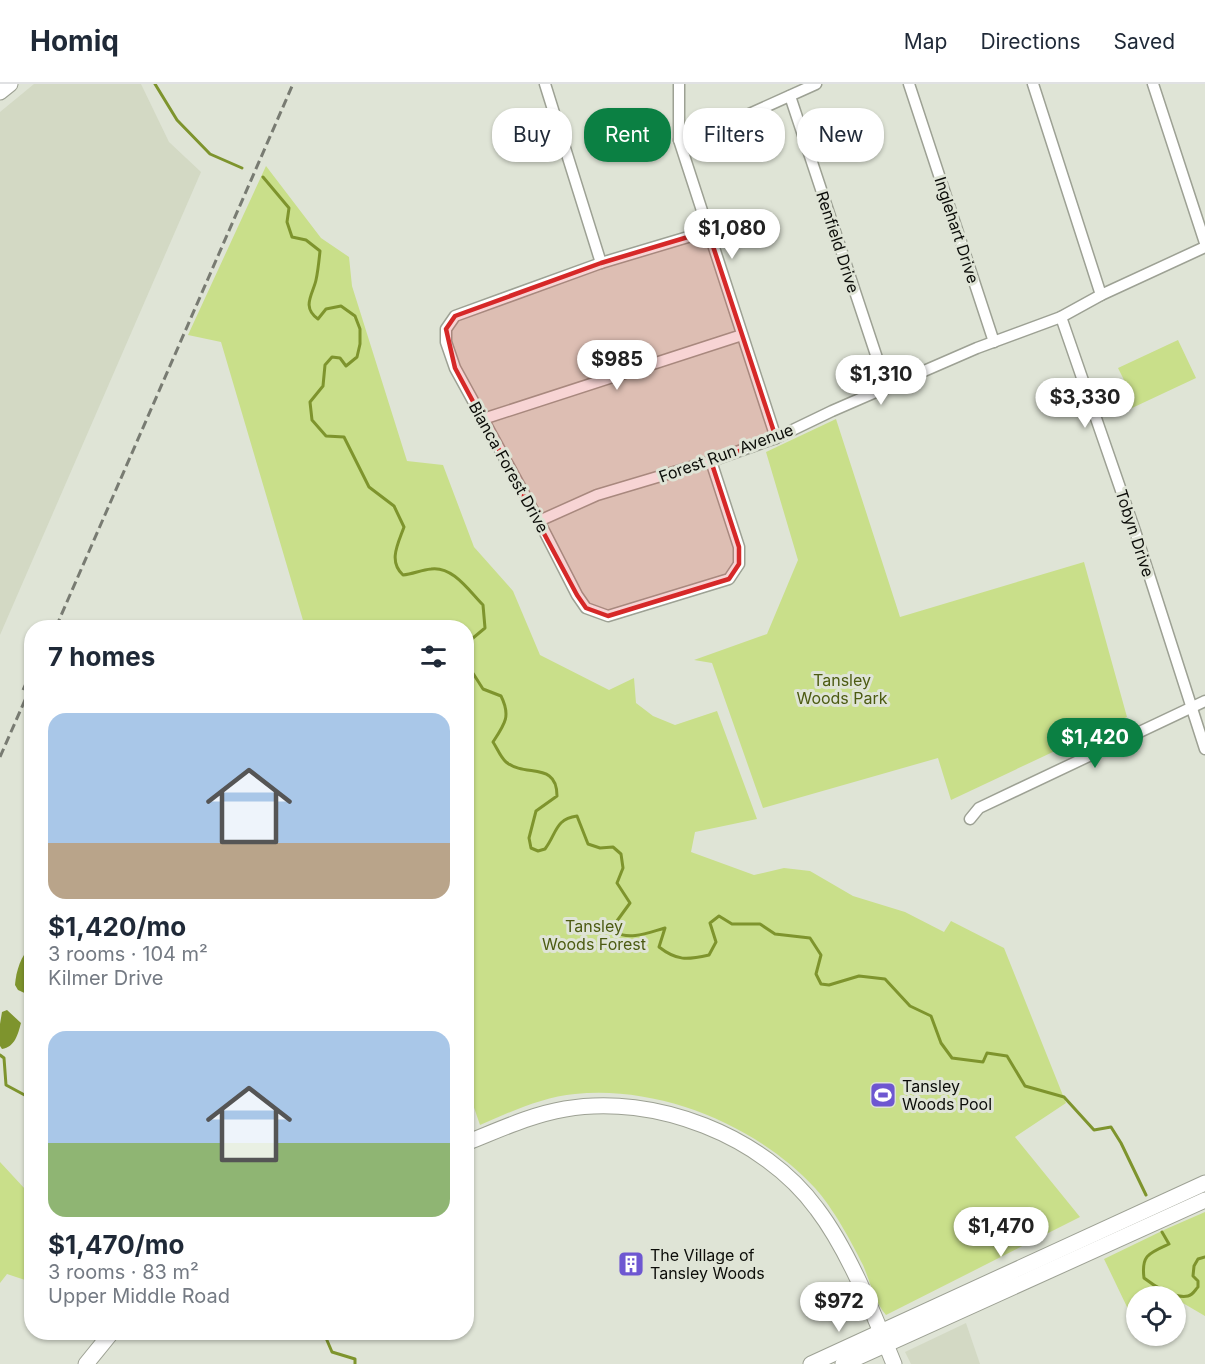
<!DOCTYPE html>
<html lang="en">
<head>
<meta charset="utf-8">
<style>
  body { margin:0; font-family:Inter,sans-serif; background:#f2f2f3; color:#1f2937; height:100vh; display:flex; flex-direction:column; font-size:22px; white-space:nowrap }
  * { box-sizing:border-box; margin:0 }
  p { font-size:20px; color:#747a83 }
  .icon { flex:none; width:33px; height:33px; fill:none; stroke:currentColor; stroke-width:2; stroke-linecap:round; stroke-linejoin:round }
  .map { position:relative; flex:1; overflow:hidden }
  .panel { position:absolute; left:24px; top:536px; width:450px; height:720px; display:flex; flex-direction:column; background:#fff; border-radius:24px; box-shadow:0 2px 4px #0004 }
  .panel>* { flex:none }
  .top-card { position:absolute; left:492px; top:24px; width:570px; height:54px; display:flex; gap:12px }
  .buttons { position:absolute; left:1126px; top:1202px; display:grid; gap:12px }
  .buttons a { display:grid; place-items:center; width:60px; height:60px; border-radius:50%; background:#fff; box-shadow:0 2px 4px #0004; font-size:30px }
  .price { position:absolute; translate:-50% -51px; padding:0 14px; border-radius:21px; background:#fff; color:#222; font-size:20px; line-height:39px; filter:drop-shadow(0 2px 3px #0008) }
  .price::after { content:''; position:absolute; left:50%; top:36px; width:18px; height:14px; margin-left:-9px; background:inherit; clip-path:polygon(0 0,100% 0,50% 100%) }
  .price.selected { background:#0b8043; color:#fff }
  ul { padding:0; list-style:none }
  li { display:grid; align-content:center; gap:12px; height:318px; padding:0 24px }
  li span { display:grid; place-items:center; height:186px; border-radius:18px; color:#555 }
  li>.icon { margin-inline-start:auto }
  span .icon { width:108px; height:108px; fill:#fffc; stroke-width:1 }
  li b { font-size:26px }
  h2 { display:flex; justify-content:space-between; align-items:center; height:72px; padding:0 24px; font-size:26px }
  .tag { padding:0 21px; border-radius:24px; background:#fff; box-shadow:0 2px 4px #0004; font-size:21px; line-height:54px }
  .tag.selected { background:#0b8043; color:#fff }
  header { display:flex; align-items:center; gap:36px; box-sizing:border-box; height:84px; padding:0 30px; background:#fff; border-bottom:2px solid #e0e1e3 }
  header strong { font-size:28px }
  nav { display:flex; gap:33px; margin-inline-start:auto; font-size:21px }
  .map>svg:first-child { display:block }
</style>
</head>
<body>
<header>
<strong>Homiq</strong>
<nav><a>Map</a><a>Directions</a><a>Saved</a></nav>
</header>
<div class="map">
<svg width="1205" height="1280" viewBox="0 0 1205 1280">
  <rect width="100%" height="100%" fill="#dfe4d6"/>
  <g fill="#d3d9c4">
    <polygon points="34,0 141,0 169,58 201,88 0,551 0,28"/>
    <polygon points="966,1239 980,1280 911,1280 905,1268"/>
  </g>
  <g fill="#c9df8a">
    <path d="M266 82 321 154 349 173 352 202 407 377 443 381 474 463 513 507 540 571 609 606 634 594 636 619 653 632 675 641 717 627 757 735 695 748 691 768 754 791 784 784 810 787 853 812 905 828 944 848 951 837 1004 864 1066 1019 1015 1053 1080 1133 886 1231C875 1219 870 1197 863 1181 851 1157 833 1124 815 1104 758 1042 660 1001 575 1010 542 1013 510 1028 480 1041L466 1000V543H305L221 258 188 251Z"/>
    <polygon points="1178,256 1196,294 1132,324 1124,306 1128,304 1118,284"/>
    <polygon points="836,335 900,533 1084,478 1127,633 951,716 938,674 763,724 712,579 694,576 767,550 798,476 766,368"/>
    <polygon points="0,1078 25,1105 31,1105 31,1198 7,1190 0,1199"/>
    <polygon points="1205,1128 1205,1232 1176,1215 1176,1212 1137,1212 1137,1223 1128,1225 1104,1175 1166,1145"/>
  </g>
  <g fill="#7e942d">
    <path d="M31 863V912L18 906 15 901C16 887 21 871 31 863Z"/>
    <path d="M7 926 21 939C18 950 15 963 2 965L0 962V940L2 928Z"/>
  </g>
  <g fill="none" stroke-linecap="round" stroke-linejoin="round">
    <g stroke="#7e942d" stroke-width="3">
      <polyline points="155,0 177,36 210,70 242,84"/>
      <path d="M263 93 289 124 287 138 292 153 306 156 320 167C319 177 318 187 316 196 313 210 301 223 318 235L326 225 341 222 355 232 360 245V260L357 273 346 282 340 274 332 273 325 281 323 302 310 318 312 336 326 352 344 353 369 403 394 422 404 443C398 460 388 477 403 491 413 490 421 486 431 485 453 482 469 507 483 521L485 544 467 559 469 583 483 605 501 612C511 632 505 640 493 658 497 664 501 674 506 678 526 694 557 677 557 712L536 727 529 754 531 764 538 767 545 765C557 749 555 735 577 732L588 760 600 764 613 763 621 770 623 784 617 799 630 819 614 841 616 848C629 857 650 848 665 844L659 863C677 877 687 876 709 871L716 858 710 839 719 832 732 840H760L775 850 810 854 821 871 816 890 821 900 829 901 859 892 885 895 910 922 931 932 941 959 952 974 983 978 987 969 1007 972 1025 1002 1064 1013 1094 1046 1111 1043 1121 1059 1146 1111"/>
      <polyline points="0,971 4,974 6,1001 32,1015"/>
      <path d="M1162 1148 1169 1160C1149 1169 1141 1171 1144 1194 1154 1202 1175 1215 1188 1212 1193 1211 1195 1206 1198 1203V1197L1193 1192 1194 1182 1198 1175 1205 1173"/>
      <polyline points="327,1248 326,1254 332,1268 355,1275 355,1280"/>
    </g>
    <defs>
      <g id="street">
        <polyline points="545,0 601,179"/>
        <polyline points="679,0 679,56 776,354"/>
        <polyline points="909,0 994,258"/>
        <polyline points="1033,0 1101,211"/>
        <polyline points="1153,0 1205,159"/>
        <polyline points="790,12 887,304"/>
        <polyline points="679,56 716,45 816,0"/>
        <polyline points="708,147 601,179 455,232 446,245 446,258 455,284 539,437 577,511 586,524 608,532 729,495 739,480 739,463 711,377"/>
        <polyline points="1061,233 1135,447 1205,665"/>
        <polyline points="483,335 742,251"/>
        <polyline points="539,437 597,411 711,377 776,354 832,327 977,264 1061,233 1101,211 1205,163"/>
        <polyline points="970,735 979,724 1205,617"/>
      </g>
      <g id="secondary">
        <polyline points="0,8 10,0"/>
        <path d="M466 1059C499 1046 530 1031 565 1025 654 1009 764 1052 817 1125 849 1167 874 1231 894 1280"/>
        <polyline points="86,1280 112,1248"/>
        <polyline points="811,1280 1205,1099"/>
        <polyline points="843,1280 1205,1116"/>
      </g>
    </defs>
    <use href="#street" stroke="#9da194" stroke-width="13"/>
    <use href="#secondary" stroke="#9da194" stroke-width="17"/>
    <use href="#street" stroke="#fff" stroke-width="10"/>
    <use href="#secondary" stroke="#fff" stroke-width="15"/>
    <g stroke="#787b72" stroke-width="3" stroke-dasharray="9 4.5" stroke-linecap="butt">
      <polyline points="56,543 293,0"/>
      <polyline points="23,606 32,586"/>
      <polyline points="0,673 32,600"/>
    </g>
  </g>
  <path fill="#d62828" fill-opacity="0.2" stroke="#d62828" stroke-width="4.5" stroke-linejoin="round" d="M708 147 776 354 711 377 739 463V480L729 495 608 532 586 524 577 511 455 284 446 245 455 232 601 179Z"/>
  <defs>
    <symbol id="stadium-square" viewBox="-11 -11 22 22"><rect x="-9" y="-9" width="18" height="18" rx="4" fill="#6e57d1" stroke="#dfe4d6"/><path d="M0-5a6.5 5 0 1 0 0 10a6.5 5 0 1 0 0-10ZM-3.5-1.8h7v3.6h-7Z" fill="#fff"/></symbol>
    <symbol id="building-square" viewBox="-11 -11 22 22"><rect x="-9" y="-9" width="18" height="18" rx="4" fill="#6e57d1" stroke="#dfe4d6"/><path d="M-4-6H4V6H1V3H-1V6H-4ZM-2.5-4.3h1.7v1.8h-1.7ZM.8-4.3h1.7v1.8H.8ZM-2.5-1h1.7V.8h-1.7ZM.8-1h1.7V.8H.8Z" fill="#fff"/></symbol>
  </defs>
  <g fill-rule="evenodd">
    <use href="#stadium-square" x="868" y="996" width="30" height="30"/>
    <use href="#building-square" x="616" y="1165" width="30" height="30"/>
  </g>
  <g text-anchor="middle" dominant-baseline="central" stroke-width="6" stroke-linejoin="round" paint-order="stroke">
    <g font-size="16" fill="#0c0d09" stroke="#dfe4d6">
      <text transform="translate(957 146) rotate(72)">Inglehart Drive</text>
      <text transform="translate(838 158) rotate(72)">Renfield Drive</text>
      <text transform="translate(726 369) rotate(-20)">Forest Run Avenue</text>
      <text transform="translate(509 383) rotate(61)">Bianca Forest Drive</text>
      <text transform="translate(1135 449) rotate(72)">Tobyn Drive</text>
    </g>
    <g font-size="16" fill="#4c5b12" stroke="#dfe4d6">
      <text x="842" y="596">Tansley<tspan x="842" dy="18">Woods Park</tspan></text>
      <text x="594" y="842">Tansley<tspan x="594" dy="18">Woods Forest</tspan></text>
    </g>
    <g font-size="16" fill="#0c0d09" stroke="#dfe4d6" text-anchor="start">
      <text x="902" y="1002">Tansley<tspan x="902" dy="18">Woods Pool</tspan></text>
      <text x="650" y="1171">The Village of<tspan x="650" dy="18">Tansley Woods</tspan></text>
    </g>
  </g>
</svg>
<div class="buttons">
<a><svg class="icon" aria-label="locate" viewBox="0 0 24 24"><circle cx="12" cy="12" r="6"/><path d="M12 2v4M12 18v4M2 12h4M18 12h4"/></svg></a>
</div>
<b class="price" style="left:732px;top:176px">$1,080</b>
<b class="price" style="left:617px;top:307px">$985</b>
<b class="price" style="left:881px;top:322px">$1,310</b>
<b class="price" style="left:1085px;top:345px">$3,330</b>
<b class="price selected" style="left:1095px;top:685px">$1,420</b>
<b class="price" style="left:1001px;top:1174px">$1,470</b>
<b class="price" style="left:839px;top:1249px">$972</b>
<div class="top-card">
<a class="tag">Buy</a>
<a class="tag selected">Rent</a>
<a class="tag">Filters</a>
<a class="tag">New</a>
</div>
<section class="panel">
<h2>7 homes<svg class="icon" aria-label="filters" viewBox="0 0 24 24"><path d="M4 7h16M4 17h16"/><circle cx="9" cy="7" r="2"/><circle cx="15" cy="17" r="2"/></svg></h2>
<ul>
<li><span style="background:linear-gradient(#a9c7e8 70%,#b9a48a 0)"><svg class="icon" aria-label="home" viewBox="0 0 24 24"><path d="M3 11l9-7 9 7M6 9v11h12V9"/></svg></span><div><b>$1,420/mo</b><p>3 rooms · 104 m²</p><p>Kilmer Drive</p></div></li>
<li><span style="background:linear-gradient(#a9c7e8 60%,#8fb573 0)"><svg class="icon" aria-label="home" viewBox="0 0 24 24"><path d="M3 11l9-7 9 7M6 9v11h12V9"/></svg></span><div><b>$1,470/mo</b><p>3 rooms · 83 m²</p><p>Upper Middle Road</p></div></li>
</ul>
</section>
</div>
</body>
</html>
